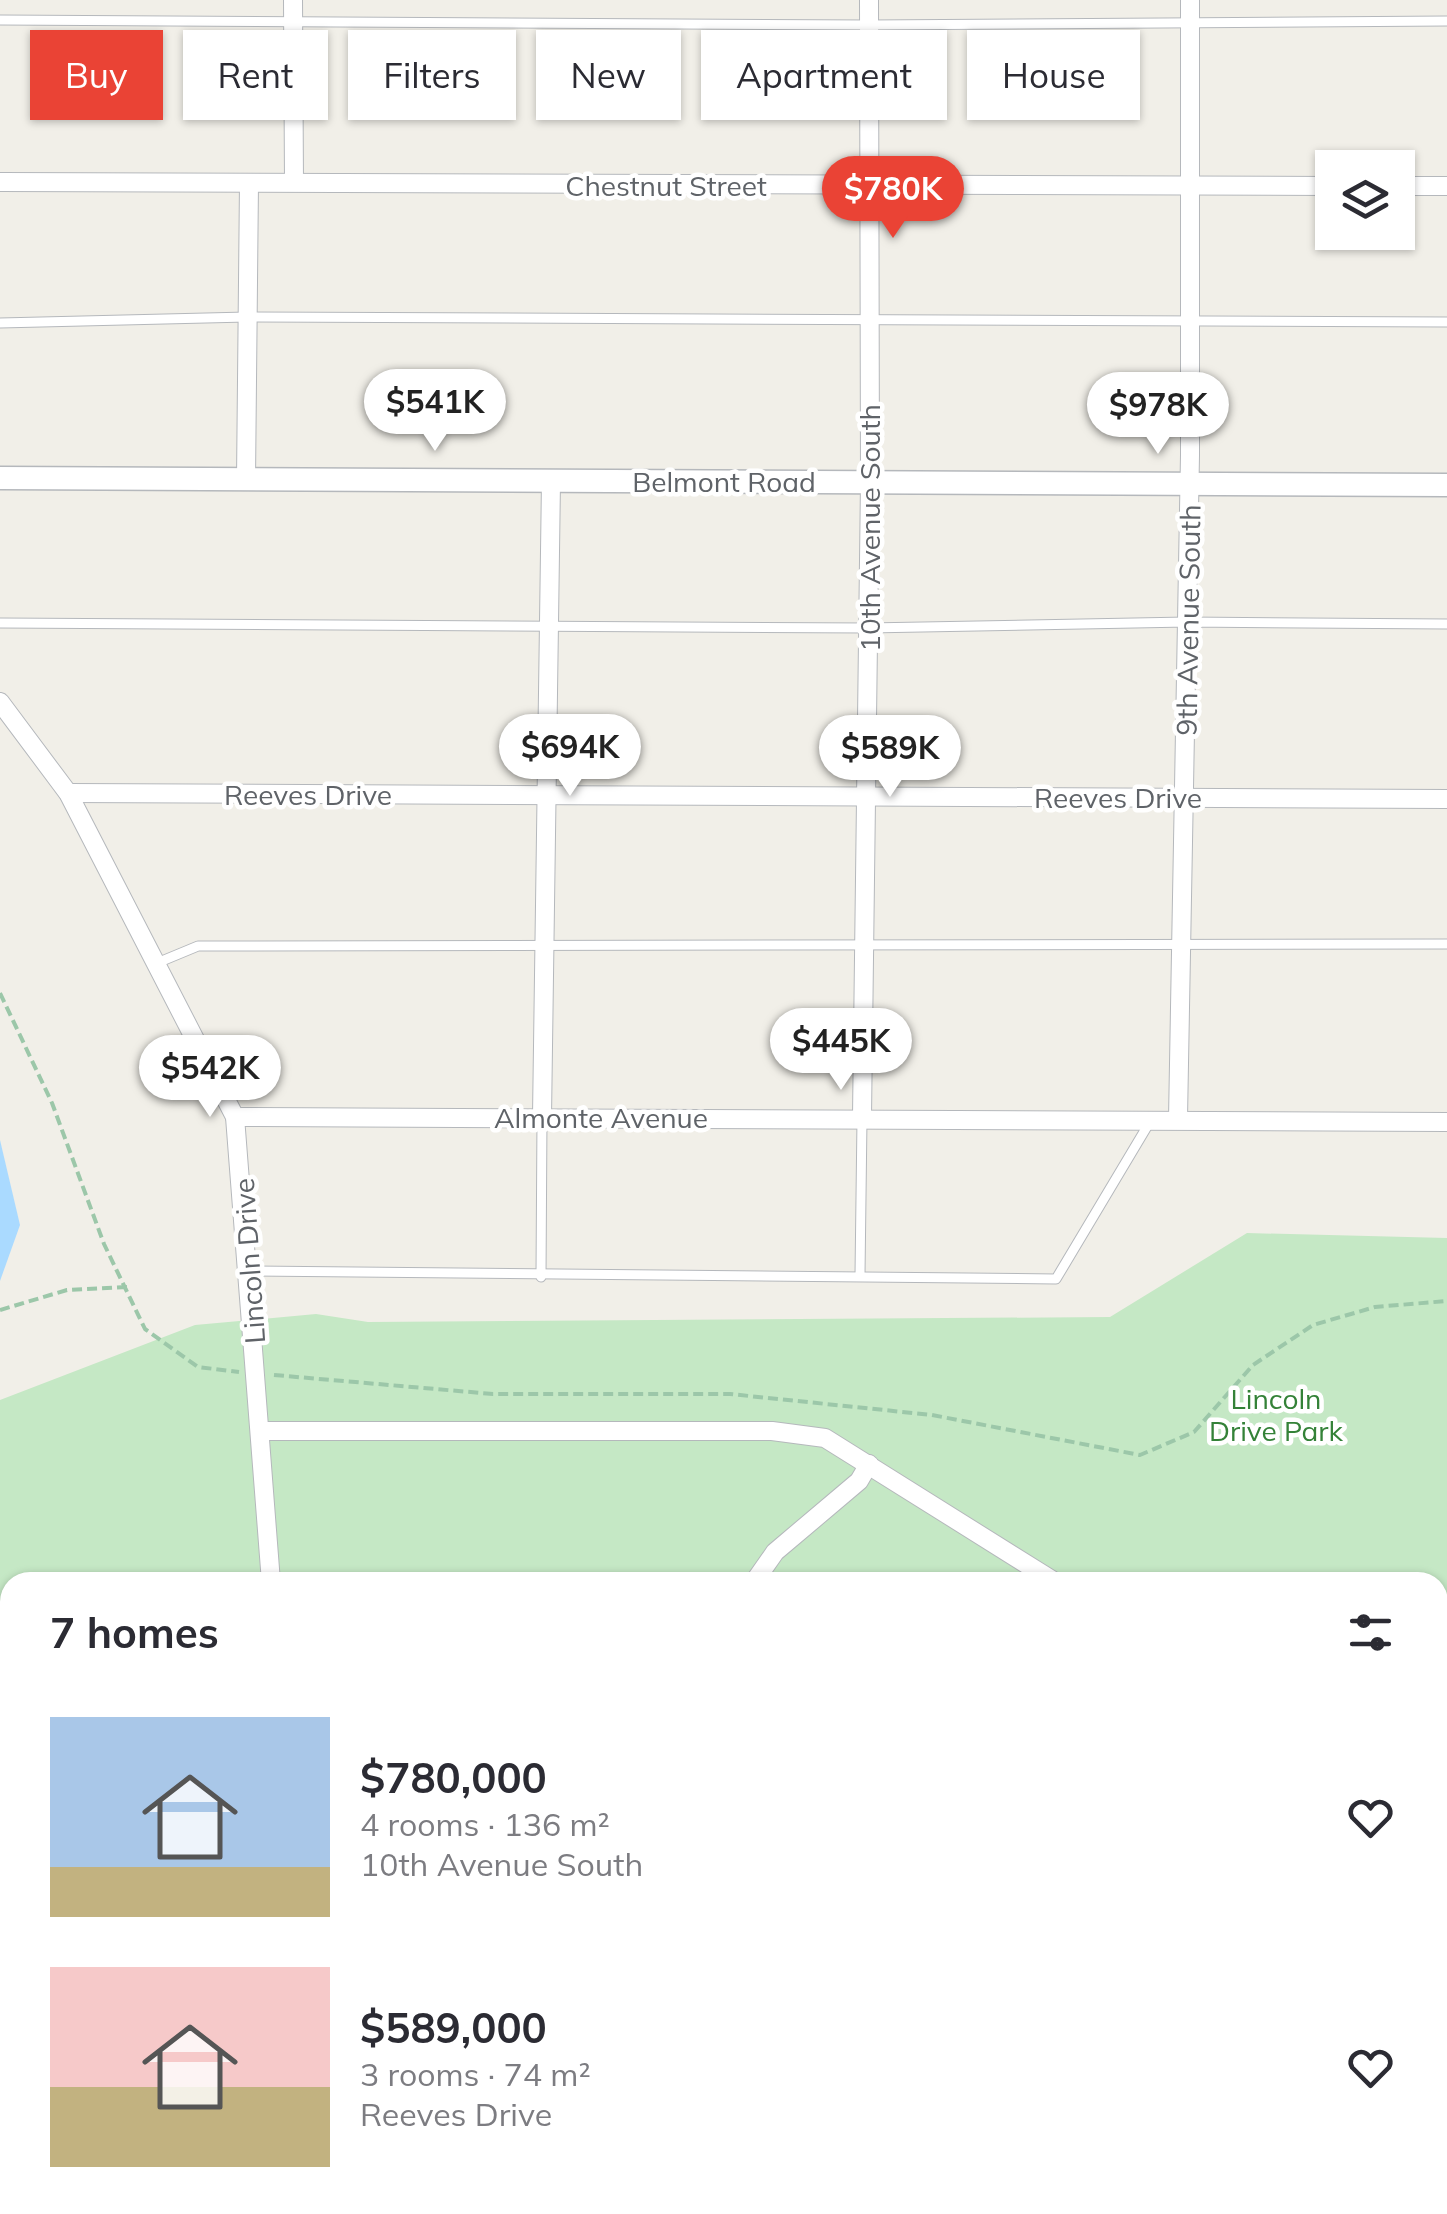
<!DOCTYPE html>
<html lang="en">
<head>
<meta charset="utf-8">
<style>
  body { margin:0; font-family:Mulish,sans-serif; background:#f7f7f7; color:#2b2b33; height:100vh; display:flex; flex-direction:column; font-size:38px; white-space:nowrap }
  * { box-sizing:border-box; margin:0 }
  p { font-size:32px; color:#7c7c81 }
  .icon { flex:none; width:55px; height:55px; fill:none; stroke:currentColor; stroke-width:2; stroke-linecap:round; stroke-linejoin:round }
  .map { position:relative; flex:1; overflow:hidden }
  .side { position:absolute; left:0px; top:1572px; width:1448px; height:642px; display:flex; flex-direction:column; background:#fff; border-radius:30px 30px 0 0; box-shadow:0 2px 8px #0004 }
  .side>* { flex:none }
  .guide { position:absolute; left:30px; top:30px; width:1388px; height:90px; display:flex; gap:20px }
  .fabs { position:absolute; left:1315px; top:150px; display:grid; gap:20px }
  .fabs a { display:grid; place-items:center; width:100px; height:100px; border-radius:0px; background:#fff; box-shadow:0 2px 8px #0004; font-size:50px }
  .price { position:absolute; translate:-50% -85px; padding:0 22px; border-radius:35px; background:#fff; color:#222; font-size:32px; line-height:65px; filter:drop-shadow(0 2px 5px #0008) }
  .price::after { content:''; position:absolute; left:50%; top:60px; width:30px; height:22px; margin-left:-15px; background:inherit; clip-path:polygon(0 0,100% 0,50% 100%) }
  .price.current { background:#ea4335; color:#fff }
  ul { padding:0; list-style:none }
  li { display:flex; align-items:center; gap:30px; height:250px; padding:0 50px }
  li span { display:grid; place-items:center; flex:none; width:280px; height:200px; border-radius:0px; color:#555 }
  li>.icon { margin-inline-start:auto }
  span .icon { width:120px; height:120px; fill:#fffc; stroke-width:1 }
  li b { font-size:42px }
  h2 { display:flex; justify-content:space-between; align-items:center; height:120px; padding:0 50px; font-size:42px }
  .tag { padding:0 35px; border-radius:0px; background:#fff; box-shadow:0 2px 8px #0004; font-size:35px; line-height:90px }
  .tag.current { background:#ea4335; color:#fff }
  .map>svg:first-child { display:block }
</style>
</head>
<body>
<div class="map">
<svg width="1447" height="2214" viewBox="0 0 1447 2214">
  <rect width="100%" height="100%" fill="#f1efe8"/>
  <path fill="#c5e8c5" fill-rule="evenodd" d="M1247 1233 1447 1238V2214H0V1400L195 1325 316 1314 368 1322 1110 1317ZM10 1582H1438V2205H10Z"/>
  <polygon fill="#aadaff" points="0,1140 20,1225 0,1281"/>
  <g fill="none" stroke-linecap="round" stroke-linejoin="round">
    <defs>
      <g id="service">
        <polyline points="0,20 869,25 1447,21"/>
        <polyline points="0,323 247,317 1447,322"/>
        <polyline points="0,623 868,628 1187,622 1447,624"/>
        <polyline points="157,963 198,946 1447,944"/>
        <polyline points="249,1271 1056,1279 1151,1120"/>
        <polyline points="860,1275 862,1119"/>
        <polyline points="541,1277 542,1117"/>
      </g>
      <g id="minor">
        <polyline points="293,0 294,182"/>
        <polyline points="0,182 1332,186"/>
        <polyline points="1398,186 1447,186"/>
        <polyline points="246,479 249,183"/>
        <polyline points="0,702 68,793 235,1117 271,1582"/>
        <polyline points="68,793 1447,799"/>
        <polyline points="235,1117 1447,1122"/>
        <polyline points="542,1117 551,481"/>
        <polyline points="862,1117 870,482 869,0"/>
        <polyline points="1178,1119 1190,455 1190,0"/>
        <polyline points="262,1431 772,1431 825,1438 1055,1582"/>
        <polyline points="754,1582 775,1552 859,1481 869,1464"/>
        <polyline points="0,1781 10,1787"/>
        <polyline points="0,2004 10,1993"/>
        <polyline points="0,2072 10,2072"/>
        <polyline points="1177,2214 1182,2205"/>
      </g>
      <polyline id="tertiary" points="0,478 1447,485"/>
    </defs>
    <use href="#service" stroke="#b5b8bc" stroke-width="11"/>
    <use href="#minor" stroke="#b5b8bc" stroke-width="20"/>
    <use href="#tertiary" stroke="#b5b8bc" stroke-width="25"/>
    <g stroke="#9cc7a9" stroke-width="4" stroke-dasharray="10 5" stroke-linecap="butt">
      <polyline points="0,993 52,1103 104,1244 145,1329 198,1367 239,1372"/>
      <polyline points="0,1310 67,1290 127,1287"/>
      <polyline points="274,1375 493,1394 730,1394 932,1415 1140,1455 1194,1432 1253,1365 1313,1325 1375,1307 1447,1301"/>
      <polyline points="0,1833 10,1822"/>
      <polyline points="1438,1901 1447,1916"/>
    </g>
    <use href="#service" stroke="#fff" stroke-width="9"/>
    <use href="#minor" stroke="#fff" stroke-width="18"/>
    <use href="#tertiary" stroke="#fff" stroke-width="22"/>
  </g>
  <g text-anchor="middle" dominant-baseline="central" stroke-width="9" stroke-linejoin="round" paint-order="stroke">
    <g font-size="28" fill="#5f6368" stroke="#fff">
      <text x="666" y="185">Chestnut Street</text>
      <text x="724" y="481">Belmont Road</text>
      <text transform="translate(869 528) rotate(-90)">10th Avenue South</text>
      <text transform="translate(1188 620) rotate(-89)">9th Avenue South</text>
      <text x="308" y="794">Reeves Drive</text>
      <text x="1118" y="797">Reeves Drive</text>
      <text x="601" y="1117">Almonte Avenue</text>
      <text transform="translate(249 1261) rotate(-94)">Lincoln Drive</text>
    </g>
    <g font-size="28" fill="#348238" stroke="#fff">
      <text x="1276" y="1398">Lincoln<tspan x="1276" dy="32">Drive Park</tspan></text>
    </g>
  </g>
</svg>
<div class="fabs">
<a><svg class="icon" aria-label="layers" viewBox="0 0 24 24"><path d="M12 4l9 5-9 5-9-5zM3 14l9 5 9-5"/></svg></a>
</div>
<b class="price current" style="left:893px;top:241px">$780K</b>
<b class="price" style="left:435px;top:454px">$541K</b>
<b class="price" style="left:1158px;top:457px">$978K</b>
<b class="price" style="left:570px;top:799px">$694K</b>
<b class="price" style="left:890px;top:800px">$589K</b>
<b class="price" style="left:841px;top:1093px">$445K</b>
<b class="price" style="left:210px;top:1120px">$542K</b>
<div class="guide">
<a class="tag current">Buy</a>
<a class="tag">Rent</a>
<a class="tag">Filters</a>
<a class="tag">New</a>
<a class="tag">Apartment</a>
<a class="tag">House</a>
</div>
<section class="side">
<h2>7 homes<svg class="icon" aria-label="filters" viewBox="0 0 24 24"><path d="M4 7h16M4 17h16"/><circle cx="9" cy="7" r="2"/><circle cx="15" cy="17" r="2"/></svg></h2>
<ul>
<li><span style="background:linear-gradient(#a9c7e8 75%,#c2b280 0)"><svg class="icon" aria-label="home" viewBox="0 0 24 24"><path d="M3 11l9-7 9 7M6 9v11h12V9"/></svg></span><div><b>$780,000</b><p>4 rooms · 136 m²</p><p>10th Avenue South</p></div><svg class="icon" aria-label="heart" viewBox="0 0 24 24"><path d="M12 20l-8-8c-3-5 5-10 8-4 3-6 11-1 8 4z"/></svg></li>
<li><span style="background:linear-gradient(#f6c9c9 60%,#c2b280 0)"><svg class="icon" aria-label="home" viewBox="0 0 24 24"><path d="M3 11l9-7 9 7M6 9v11h12V9"/></svg></span><div><b>$589,000</b><p>3 rooms · 74 m²</p><p>Reeves Drive</p></div><svg class="icon" aria-label="heart" viewBox="0 0 24 24"><path d="M12 20l-8-8c-3-5 5-10 8-4 3-6 11-1 8 4z"/></svg></li>
</ul>
</section>
</div>
</body>
</html>
